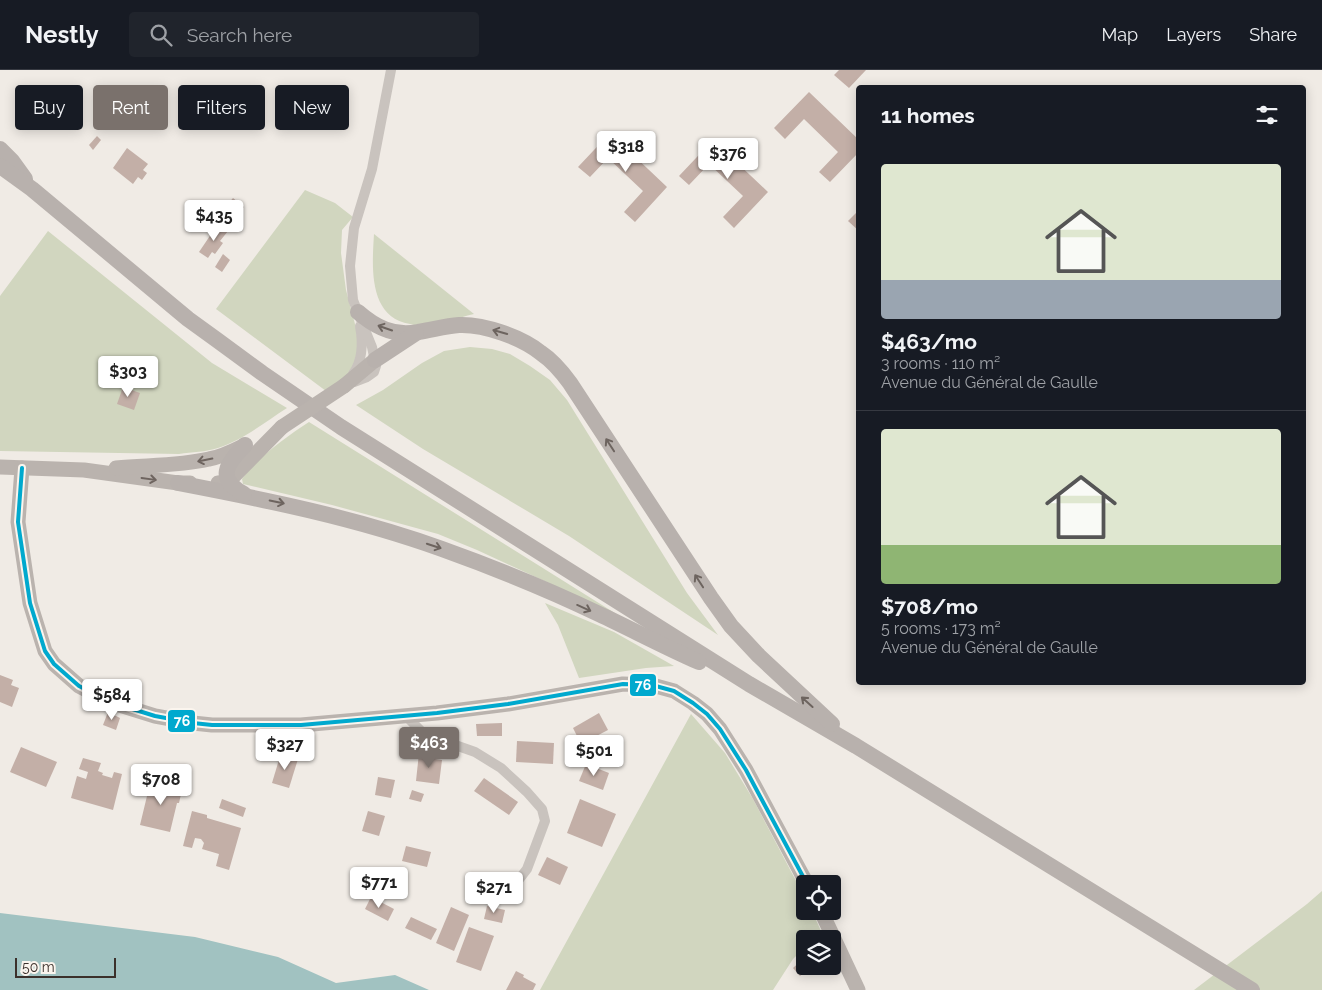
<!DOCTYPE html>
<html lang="en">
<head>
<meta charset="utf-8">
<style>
  body { margin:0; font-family:Raleway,sans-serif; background:#20242c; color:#f1f3f6; height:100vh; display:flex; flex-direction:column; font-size:19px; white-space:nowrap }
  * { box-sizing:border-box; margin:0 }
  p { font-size:16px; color:#9ea1a6 }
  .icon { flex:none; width:28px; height:28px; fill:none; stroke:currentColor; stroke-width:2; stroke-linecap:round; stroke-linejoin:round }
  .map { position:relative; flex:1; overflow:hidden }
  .sheet { position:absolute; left:856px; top:15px; width:450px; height:600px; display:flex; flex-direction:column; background:#171b24; border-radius:5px; box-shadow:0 2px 12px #0003 }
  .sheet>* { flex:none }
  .guide { position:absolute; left:15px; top:15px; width:475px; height:45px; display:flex; gap:10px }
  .fabs { position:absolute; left:796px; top:805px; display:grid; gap:10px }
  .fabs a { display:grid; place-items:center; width:45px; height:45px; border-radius:5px; background:#171b24; box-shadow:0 2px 12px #0003; font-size:25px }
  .scale { position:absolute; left:15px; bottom:12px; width:101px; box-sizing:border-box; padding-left:5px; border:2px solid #3b302b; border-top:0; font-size:14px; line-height:18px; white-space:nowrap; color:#3b302b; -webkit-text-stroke:4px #fbf5ee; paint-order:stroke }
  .price { position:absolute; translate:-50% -42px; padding:0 11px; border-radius:5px; background:#fff; color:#222; font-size:16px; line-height:32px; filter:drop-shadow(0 1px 2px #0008) }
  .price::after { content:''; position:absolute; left:50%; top:30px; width:15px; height:11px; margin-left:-8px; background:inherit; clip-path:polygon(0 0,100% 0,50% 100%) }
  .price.current { background:#7a716c; color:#fff }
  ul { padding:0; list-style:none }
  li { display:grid; align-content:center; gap:10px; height:265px; padding:0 25px }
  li+li { border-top:1px solid #363941 }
  li span { display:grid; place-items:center; height:155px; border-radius:5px; color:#555 }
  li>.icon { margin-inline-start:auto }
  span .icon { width:90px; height:90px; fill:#fffc; stroke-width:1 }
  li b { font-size:21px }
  h2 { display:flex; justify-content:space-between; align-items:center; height:60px; padding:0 25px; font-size:21px }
  .tag { padding:0 18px; border-radius:5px; background:#171b24; box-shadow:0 2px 12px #0003; font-size:18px; line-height:45px }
  .tag.current { background:#7a716c; color:#fff }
  header { display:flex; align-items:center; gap:30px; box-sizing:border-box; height:70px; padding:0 25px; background:#171b24; border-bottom:1px solid #363941 }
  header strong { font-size:24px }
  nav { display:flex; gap:28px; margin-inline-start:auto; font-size:18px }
  .search { width:350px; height:45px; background:#20242c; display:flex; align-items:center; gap:12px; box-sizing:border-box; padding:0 18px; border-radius:5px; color:#9ea1a6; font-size:19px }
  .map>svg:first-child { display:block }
</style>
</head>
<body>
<header>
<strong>Nestly</strong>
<div class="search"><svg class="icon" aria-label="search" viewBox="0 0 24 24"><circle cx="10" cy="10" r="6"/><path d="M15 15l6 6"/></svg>Search here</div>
<nav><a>Map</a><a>Layers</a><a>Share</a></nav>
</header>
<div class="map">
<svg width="1322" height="920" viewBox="0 0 1322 920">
  <rect width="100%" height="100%" fill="#f0ebe5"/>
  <g fill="#d1d6bf">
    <polygon points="305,120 335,133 353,147 342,160 341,183 346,220 356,258 360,290 330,324 216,239"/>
    <path d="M48 161 212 293 287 338C265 352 243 370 218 378 206 382 192 382 179 384L0 381V226Z"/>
    <path d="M374 164 474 244C457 248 439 255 421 256 418 256 414 255 410 254 368 247 372 197 374 164Z"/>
    <polygon points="470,277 492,279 510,284 530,296 550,310 567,330 687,523 718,565 569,466 423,379 356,335 383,320 422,293 444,281"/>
    <path d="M309 352 618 545 477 480 438 464 332 435 243 414 242 409C258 387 286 367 309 352Z"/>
    <polygon points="545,533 614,562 674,596 646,598 579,608 558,555"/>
    <polygon points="691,644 725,683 753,729 805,828 805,841 812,841 821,861 813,869 805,869 805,877 793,889 773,920 540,920"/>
    <polygon points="1322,821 1322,920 1194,920 1307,834"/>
  </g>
  <polygon fill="#a1c2c1" points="0,843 195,867 278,887 336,913 395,905 429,920 0,920"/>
  <g fill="#c3afa7">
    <polygon points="839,0 866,0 849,18 834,5"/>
    <polygon points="809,22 859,70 859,82 830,112 819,102 838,82 804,49 785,69 774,58"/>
    <polygon points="610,63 667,117 635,152 624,142 643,121 608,88 590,107 578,97"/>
    <polygon points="97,66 101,70 93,80 89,75"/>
    <polygon points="713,70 768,122 734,158 723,147 743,126 709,94 689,115 679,106"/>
    <polygon points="127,78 148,94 143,100 147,103 142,110 138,107 133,114 113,98"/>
    <polygon points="233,128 244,137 233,151 221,143"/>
    <polygon points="859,140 859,161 848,151"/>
    <polygon points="218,154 228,161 220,171 223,173 215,184 212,182 208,188 199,182"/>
    <polygon points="223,184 230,190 222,202 215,197"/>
    <polygon points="123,317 140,323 134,340 117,334"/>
    <polygon points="0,605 13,610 11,615 19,618 12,637 0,632"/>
    <polygon points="108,642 120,648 116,660 103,655"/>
    <polygon points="599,643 608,660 581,674 573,658"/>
    <polygon points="502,653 502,666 477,666 476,654"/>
    <polygon points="517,671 554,673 553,694 516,692"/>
    <polygon points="21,677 57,692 46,717 10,702"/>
    <polygon points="435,677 447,681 445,686 433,683"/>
    <polygon points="281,683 298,689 289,718 272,713"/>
    <polygon points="419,683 428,684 428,688 442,690 439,714 416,711"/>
    <polygon points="83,688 101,693 98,701 103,703 102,705 112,708 114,702 122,704 113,740 71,728 77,706 86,709 88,702 79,699"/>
    <polygon points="586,694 609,703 603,720 579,711"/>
    <polygon points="378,707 395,710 391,728 375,725"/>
    <polygon points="484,708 518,732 509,745 474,721"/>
    <polygon points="153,710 169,714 169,716 182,720 179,733 177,733 170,762 140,755 147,726 149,726"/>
    <polygon points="412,720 424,724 421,732 409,729"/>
    <polygon points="222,729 246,738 243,747 219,738"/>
    <polygon points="580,729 616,744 602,777 567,763"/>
    <polygon points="192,741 207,745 207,748 241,758 229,800 216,796 219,784 202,779 204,773 201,769 195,768 192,778 183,776"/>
    <polygon points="368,741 385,746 379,766 362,761"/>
    <polygon points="406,776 431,782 427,797 402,791"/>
    <polygon points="547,787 568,797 560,815 538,805"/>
    <polygon points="371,827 394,839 388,851 365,839"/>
    <polygon points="487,836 505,840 502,853 484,849"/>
    <polygon points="451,837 469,845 454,881 436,873"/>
    <polygon points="411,847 437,859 431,870 405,858"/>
    <polygon points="469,857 494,866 481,901 456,892"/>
    <polygon points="805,887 805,896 810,896 800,906 793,898"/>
    <polygon points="516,901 524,905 523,907 536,914 533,920 506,920"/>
  </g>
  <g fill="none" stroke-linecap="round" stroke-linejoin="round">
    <g stroke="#c9c3be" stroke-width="10">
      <path d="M353 304C363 290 363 272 360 256"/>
      <polyline points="354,312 367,307 374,302 376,296 372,277 353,230 350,196 354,158 372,99 391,0"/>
      <polyline points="406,646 424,664 475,682 501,698 527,722 542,739 545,751 527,799 517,812 498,822"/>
    </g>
    <g stroke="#bab3ae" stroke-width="15">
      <polyline points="344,316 375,290"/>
      <polyline points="0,397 84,400 178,413 190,413"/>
      <polyline points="22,398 18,452 30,533 45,581 54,594 79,616 110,632 155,646 193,653 212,655 301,655 437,643 508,634 623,614 652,615 674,621 693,633 707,644 720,659 746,700 807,814"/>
      <path d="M116 398C147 395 179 396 209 389 222 387 233 381 245 375"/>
      <polyline points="218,413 228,412 282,357"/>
      <polyline points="821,841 858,920"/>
    </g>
    <g stroke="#b8b1ad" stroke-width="16">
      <polyline points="0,79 12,91 25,109"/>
      <polyline points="0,96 32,119 188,249 217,270 262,303 341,357 749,614 856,676 1252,920"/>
      <path d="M358 242C375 257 394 267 418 262 432 260 445 256 459 255 484 254 521 267 541 283 553 291 562 302 570 313L711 528 731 556 759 586 832 654"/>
      <polyline points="375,290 416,263"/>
      <path d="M178 413C267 430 356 448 442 479 495 498 549 520 599 544 633 560 665 577 699 592"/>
      <path d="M244 424C216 409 226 394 245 375"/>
    </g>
    <polyline stroke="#bab3ae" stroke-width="15" points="282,357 344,316"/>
    <defs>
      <polyline id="bus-1" points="22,398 18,452 30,533 45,581 54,594 79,616 110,632 155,646 193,653 212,655 301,655 437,643 508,634 623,614 652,615 674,621 693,633 707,644 720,659 746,700 807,814"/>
    </defs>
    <use href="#bus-1" stroke="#fbf5ee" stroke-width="8"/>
    <use href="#bus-1" stroke="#00a9ce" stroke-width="4"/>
  </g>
  <defs><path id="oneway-shaft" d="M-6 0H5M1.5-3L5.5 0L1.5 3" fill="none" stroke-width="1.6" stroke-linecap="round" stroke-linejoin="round" transform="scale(1.25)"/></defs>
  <g stroke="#6d645f">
    <use href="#oneway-shaft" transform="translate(385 258) rotate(-161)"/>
    <use href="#oneway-shaft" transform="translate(500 262) rotate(-164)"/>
    <use href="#oneway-shaft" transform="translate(610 375) rotate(-123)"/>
    <use href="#oneway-shaft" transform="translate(277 432) rotate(12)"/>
    <use href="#oneway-shaft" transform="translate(434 476) rotate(18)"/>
    <use href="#oneway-shaft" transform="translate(699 511) rotate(-123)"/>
    <use href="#oneway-shaft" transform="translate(584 538) rotate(24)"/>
    <use href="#oneway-shaft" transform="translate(807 632) rotate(-138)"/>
  </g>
  <g stroke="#6e645f">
    <use href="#oneway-shaft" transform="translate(205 390) rotate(169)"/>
    <use href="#oneway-shaft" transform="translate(149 409) rotate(8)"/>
  </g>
  <g stroke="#fbf5ee" stroke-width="2">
    <rect x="629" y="603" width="28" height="24" rx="5" fill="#00a9ce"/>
    <rect x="167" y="639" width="29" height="24" rx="5" fill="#00a9ce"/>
  </g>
  <g font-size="14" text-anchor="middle" font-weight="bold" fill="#fff">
    <text x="643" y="620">76</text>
    <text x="182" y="656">76</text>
  </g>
</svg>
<div class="fabs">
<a><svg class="icon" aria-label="locate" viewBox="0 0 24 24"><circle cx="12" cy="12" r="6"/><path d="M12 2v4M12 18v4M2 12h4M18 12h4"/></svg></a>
<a><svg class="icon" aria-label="layers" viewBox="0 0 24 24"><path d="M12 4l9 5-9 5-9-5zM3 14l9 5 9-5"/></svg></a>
</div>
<div class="scale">50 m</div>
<b class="price" style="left:626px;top:103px">$318</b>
<b class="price" style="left:728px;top:110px">$376</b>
<b class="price" style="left:214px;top:172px">$435</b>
<b class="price" style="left:128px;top:328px">$303</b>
<b class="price" style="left:112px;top:651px">$584</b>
<b class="price current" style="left:429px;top:699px">$463</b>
<b class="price" style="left:285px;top:701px">$327</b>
<b class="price" style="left:594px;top:707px">$501</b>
<b class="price" style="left:161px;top:736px">$708</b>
<b class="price" style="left:379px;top:839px">$771</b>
<b class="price" style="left:494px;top:844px">$271</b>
<div class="guide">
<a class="tag">Buy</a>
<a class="tag current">Rent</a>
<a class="tag">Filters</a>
<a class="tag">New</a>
</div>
<section class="sheet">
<h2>11 homes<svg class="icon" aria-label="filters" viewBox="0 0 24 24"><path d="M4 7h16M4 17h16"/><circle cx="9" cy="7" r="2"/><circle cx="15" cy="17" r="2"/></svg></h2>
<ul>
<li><span style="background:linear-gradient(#dfe7d0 75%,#9aa5b1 0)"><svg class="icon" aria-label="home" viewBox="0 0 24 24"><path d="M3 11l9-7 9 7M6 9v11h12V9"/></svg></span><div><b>$463/mo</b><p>3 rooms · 110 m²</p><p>Avenue du Général de Gaulle</p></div></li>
<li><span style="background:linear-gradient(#dfe7d0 75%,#8fb573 0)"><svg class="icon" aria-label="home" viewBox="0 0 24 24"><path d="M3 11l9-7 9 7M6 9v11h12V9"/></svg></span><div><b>$708/mo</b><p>5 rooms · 173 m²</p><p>Avenue du Général de Gaulle</p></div></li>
</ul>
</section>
</div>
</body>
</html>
